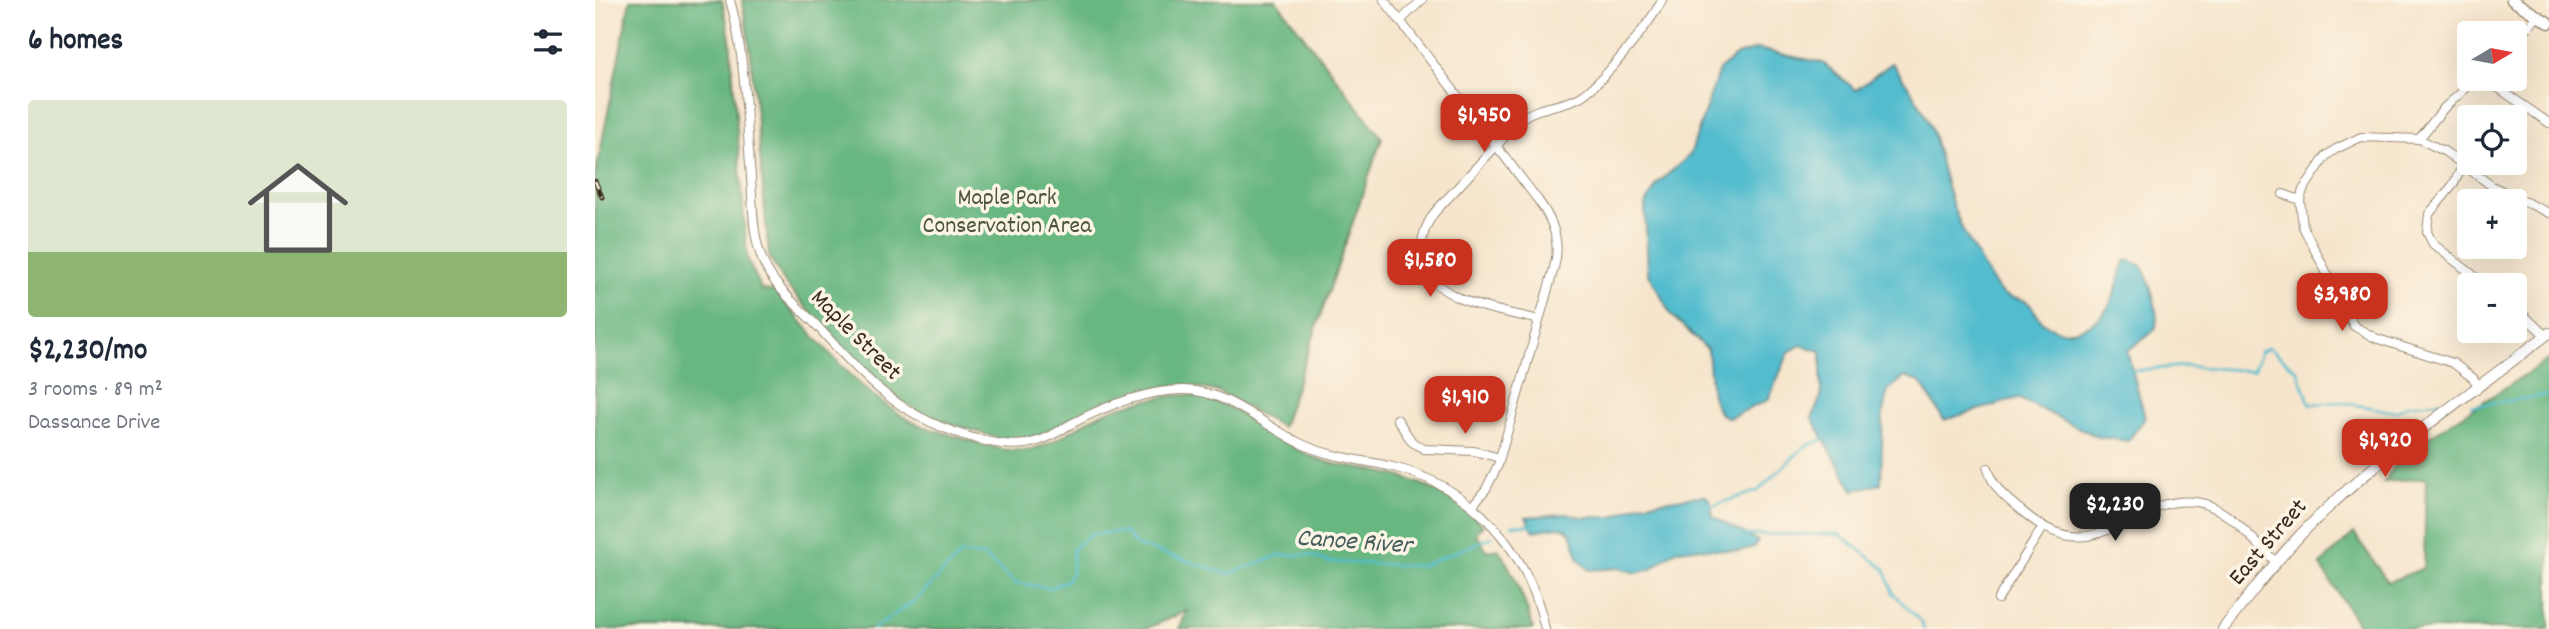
<!DOCTYPE html>
<html lang="en">
<head>
<meta charset="utf-8">
<style>
  body { margin:0; font-family:Dekko,sans-serif; background:#f6f6f7; color:#1f2937; height:100vh; display:flex; flex-direction:column; font-size:26px; white-space:nowrap }
  * { box-sizing:border-box; margin:0 }
  p { font-size:23px; color:#747a83 }
  .icon { flex:none; width:38px; height:38px; fill:none; stroke:currentColor; stroke-width:2; stroke-linecap:round; stroke-linejoin:round }
  .map { position:relative; flex:1; overflow:hidden }
  .panel { display:flex; flex-direction:column; background:#fff; width:595px }
  .panel>* { flex:none }
  .needle { width:46px; rotate:80deg }
  .fabs { position:absolute; left:1862px; top:21px; display:grid; gap:14px }
  .fabs a { display:grid; place-items:center; width:70px; height:70px; border-radius:7px; background:#fff; box-shadow:0 7px 28px #0002; font-size:35px }
  .price { position:absolute; translate:-50% -60px; padding:0 16px; border-radius:14px; background:#c8321e; color:#fff; font-size:23px; line-height:46px; filter:drop-shadow(0 2px 4px #0008) }
  .price::after { content:''; position:absolute; left:50%; top:42px; width:21px; height:16px; margin-left:-10px; background:inherit; clip-path:polygon(0 0,100% 0,50% 100%) }
  .price.selected { background:#222; color:#fff }
  ul { padding:0; list-style:none }
  li { display:grid; align-content:center; gap:14px; height:371px; padding:0 28px }
  li span { display:grid; place-items:center; height:217px; border-radius:7px; color:#555 }
  li>.icon { margin-inline-start:auto }
  span .icon { width:126px; height:126px; fill:#fffc; stroke-width:1 }
  li b { font-size:30px }
  h2 { display:flex; justify-content:space-between; align-items:center; height:84px; padding:0 28px; font-size:30px }
  main { display:flex; flex:1; min-height:0 }
  .map>svg:first-child { display:block }
</style>
</head>
<body>
<main>
<section class="panel">
<h2>6 homes<svg class="icon" aria-label="filters" viewBox="0 0 24 24"><path d="M4 7h16M4 17h16"/><circle cx="9" cy="7" r="2"/><circle cx="15" cy="17" r="2"/></svg></h2>
<ul>
<li><span style="background:linear-gradient(#dfe7d0 70%,#8fb573 0)"><svg class="icon" aria-label="home" viewBox="0 0 24 24"><path d="M3 11l9-7 9 7M6 9v11h12V9"/></svg></span><div><b>$2,230/mo</b><p>3 rooms · 89 m²</p><p>Dassance Drive</p></div></li>
</ul>
</section>
<div class="map">
<svg width="1954" height="629" viewBox="0 0 1954 629">
  <rect width="100%" height="100%" fill="#fcf5e5"/>
  <filter id="ink" filterUnits="userSpaceOnUse"><feTurbulence type="fractalNoise" baseFrequency=".0143" numOctaves="2"/><feDisplacementMap in="SourceGraphic" scale="14" xChannelSelector="R" yChannelSelector="G"/><feConvolveMatrix kernelMatrix="1 2 1 2 8 2 1 2 1" color-interpolation-filters="sRGB"/></filter>
  <filter id="wash" filterUnits="userSpaceOnUse"><feTurbulence type="fractalNoise" baseFrequency=".00686" numOctaves="4" result="noise"/><feDisplacementMap in="SourceGraphic" scale="28" xChannelSelector="R" yChannelSelector="G"/><feGaussianBlur stdDeviation="1.57" result="paint"/><feColorMatrix in="noise" values="0 0 0 0 0 0 0 0 0 0 0 0 0 0 0 0 0 1.4 0 .05"/><feComposite in="paint" operator="in"/></filter>
  <g filter="url(#wash)">
    <rect width="100%" height="100%" fill="#f6e5cc"/>
    <g fill="#67b680" stroke="#51704f" stroke-width="2">
      <path d="M35 0H127L135 38 152 256C154 269 164 278 166 290L179 291C220 336 270 402 327 426 342 432 358 435 373 440 399 448 423 456 450 445 471 436 489 421 510 412 528 404 574 394 593 395 644 400 684 447 729 461 747 467 767 468 786 472 825 479 859 498 888 525L881 533 892 551 903 549C920 574 930 600 938 629H584L592 611 550 629H0V178Z"/>
      <polygon points="147,0 681,0 787,138 687,427 624,392 592,385 572,386 510,401 444,436 427,440 405,439 329,415 286,388 263,365 191,285 174,256 155,48"/>
      <polygon points="1954,359 1954,629 1766,629 1725,565 1759,533 1793,582 1829,568 1831,478 1789,482 1808,454"/>
    </g>
    <g fill="#52bcce" stroke="#467376" stroke-width="2">
      <path d="M1163 49 1228 63 1261 90 1297 63C1313 86 1331 109 1339 137 1348 170 1355 207 1372 238 1380 251 1395 282 1405 292 1415 302 1429 295 1437 307 1441 313 1444 319 1450 324 1472 340 1501 327 1514 306 1522 293 1524 276 1530 261L1535 260 1547 266C1553 277 1568 320 1559 330 1552 338 1540 344 1532 351L1550 418 1533 441 1503 437 1423 398 1349 420 1325 382 1310 377 1293 390 1288 412 1286 484 1258 490 1217 418 1226 397V351L1206 345 1194 352 1173 400 1134 418 1124 413 1117 396 1113 350 1076 315 1053 272 1050 205 1063 183 1095 155 1124 70 1142 55Z"/>
      <polygon points="1110,495 1115,500 1118,516 1163,541 1159,547 1144,551 1104,548 1081,550 1056,569 1041,573 1025,568 994,570 983,558 977,535 971,529 963,527 939,531 931,517 971,514 986,517 1018,517 1045,504"/>
    </g>
    <g fill="none" stroke-linecap="round" stroke-linejoin="round">
      <g stroke="#52bcce" stroke-width="2.5">
        <polyline points="1537,371 1590,366 1658,371 1665,352 1674,348 1703,371 1715,404 1745,402 1801,412 1813,405 1846,401"/>
        <polyline points="1876,406 1954,395"/>
        <polyline points="1116,506 1163,491 1209,447 1229,439"/>
        <polyline points="917,525 938,525"/>
        <polyline points="1151,535 1244,534 1290,569 1298,593 1326,622 1329,629"/>
        <polyline points="279,629 322,599 366,554 389,556 420,583 455,588 471,581 477,573 478,548 497,534 530,532 541,545 634,574 685,555 714,555 733,562 826,566 897,537"/>
      </g>
    </g>
  </g>
  <g filter="url(#ink)">
    <g fill="none" stroke-linecap="round" stroke-linejoin="round">
      <defs>
        <g id="minor">
          <path d="M135 0C151 57 151 119 156 177 158 209 157 246 174 273 187 294 207 310 224 328 274 383 307 419 382 439 403 444 423 448 443 441 455 438 465 430 476 424 510 406 547 391 587 390 631 389 670 427 709 445 738 458 768 460 798 467 877 486 934 551 950 629"/>
          <path d="M789 0 943 200C959 222 966 242 959 268L903 465 891 489 877 506"/>
          <polyline points="805,21 827,0"/>
          <polyline points="1920,42 1943,16"/>
          <polyline points="1890,79 1954,123"/>
          <polyline points="1824,139 1849,151 1897,186 1954,213"/>
          <polyline points="1868,165 1858,185 1834,214 1832,232 1838,244 1891,285"/>
          <polyline points="1688,194 1705,200 1708,227 1759,326 1780,338 1858,363 1878,378 1884,387"/>
          <polyline points="1705,200 1708,190 1731,156 1741,149 1766,137 1824,139 1849,108 1881,79"/>
          <polyline points="1920,307 1951,336"/>
          <path d="M944 320C906 310 832 303 827 255 825 239 830 226 839 213L927 118C944 106 964 107 983 98 1004 88 1056 22 1067 0"/>
          <polyline points="802,419 817,442 829,449 879,451 905,458"/>
          <path d="M1393 468C1398 489 1412 499 1428 512 1504 576 1531 494 1601 502 1634 506 1658 542 1681 562"/>
          <polyline points="1403,599 1447,528"/>
        </g>
        <path id="tertiary" d="M1628 629C1656 594 1682 558 1713 527 1786 454 1873 396 1954 333"/>
        <polyline id="secondary" points="1917,0 1954,23"/>
      </defs>
      <use href="#minor" stroke="#988875" stroke-width="10"/>
      <use href="#tertiary" stroke="#988875" stroke-width="12"/>
      <use href="#secondary" stroke="#988875" stroke-width="13"/>
      <use href="#minor" stroke="#fff" stroke-width="8"/>
      <use href="#tertiary" stroke="#fff" stroke-width="10"/>
      <use href="#secondary" stroke="#fff" stroke-width="10"/>
      <defs>
        <polyline id="rail" points="0,181 7,197"/>
      </defs>
      <use href="#rail" stroke="#3b2a1e" stroke-width="5"/>
      <use href="#rail" stroke="#fcf5e5" stroke-width="2.5" stroke-dasharray="8" stroke-linecap="butt"/>
    </g>
  </g>
  <g text-anchor="middle" dominant-baseline="central" stroke-width="7" stroke-linejoin="round" paint-order="stroke">
    <g font-size="24" fill="#4c553c" stroke="#fcf5e5">
      <text x="412" y="199">Maple Park<tspan x="412" dy="28">Conservation Area</tspan></text>
    </g>
    <g font-size="24" fill="#3b2a1e" stroke="#fcf5e5">
      <text transform="translate(260 336) rotate(45)">Maple Street</text>
      <text transform="translate(1674 543) rotate(-49)">East Street</text>
    </g>
    <g font-size="26" font-style="italic" fill="#435d5c" stroke="#fcf5e5">
      <text transform="translate(759 543) rotate(4)">Canoe River</text>
    </g>
  </g>
</svg>
<div class="fabs">
<a><svg class="needle" viewBox="-14 -14 28 28"><path d="M0-13l5 13h-10z" fill="#e53935"/><path d="M0 13l5-13h-10z" fill="#747a83"/></svg></a>
<a><svg class="icon" aria-label="locate" viewBox="0 0 24 24"><circle cx="12" cy="12" r="6"/><path d="M12 2v4M12 18v4M2 12h4M18 12h4"/></svg></a>
<a>+</a>
<a>−</a>
</div>
<b class="price" style="left:889px;top:154px">$1,950</b>
<b class="price" style="left:835px;top:299px">$1,580</b>
<b class="price" style="left:1747px;top:333px">$3,980</b>
<b class="price" style="left:870px;top:436px">$1,910</b>
<b class="price" style="left:1790px;top:479px">$1,920</b>
<b class="price selected" style="left:1520px;top:543px">$2,230</b>
</div>
</main>
</body>
</html>
